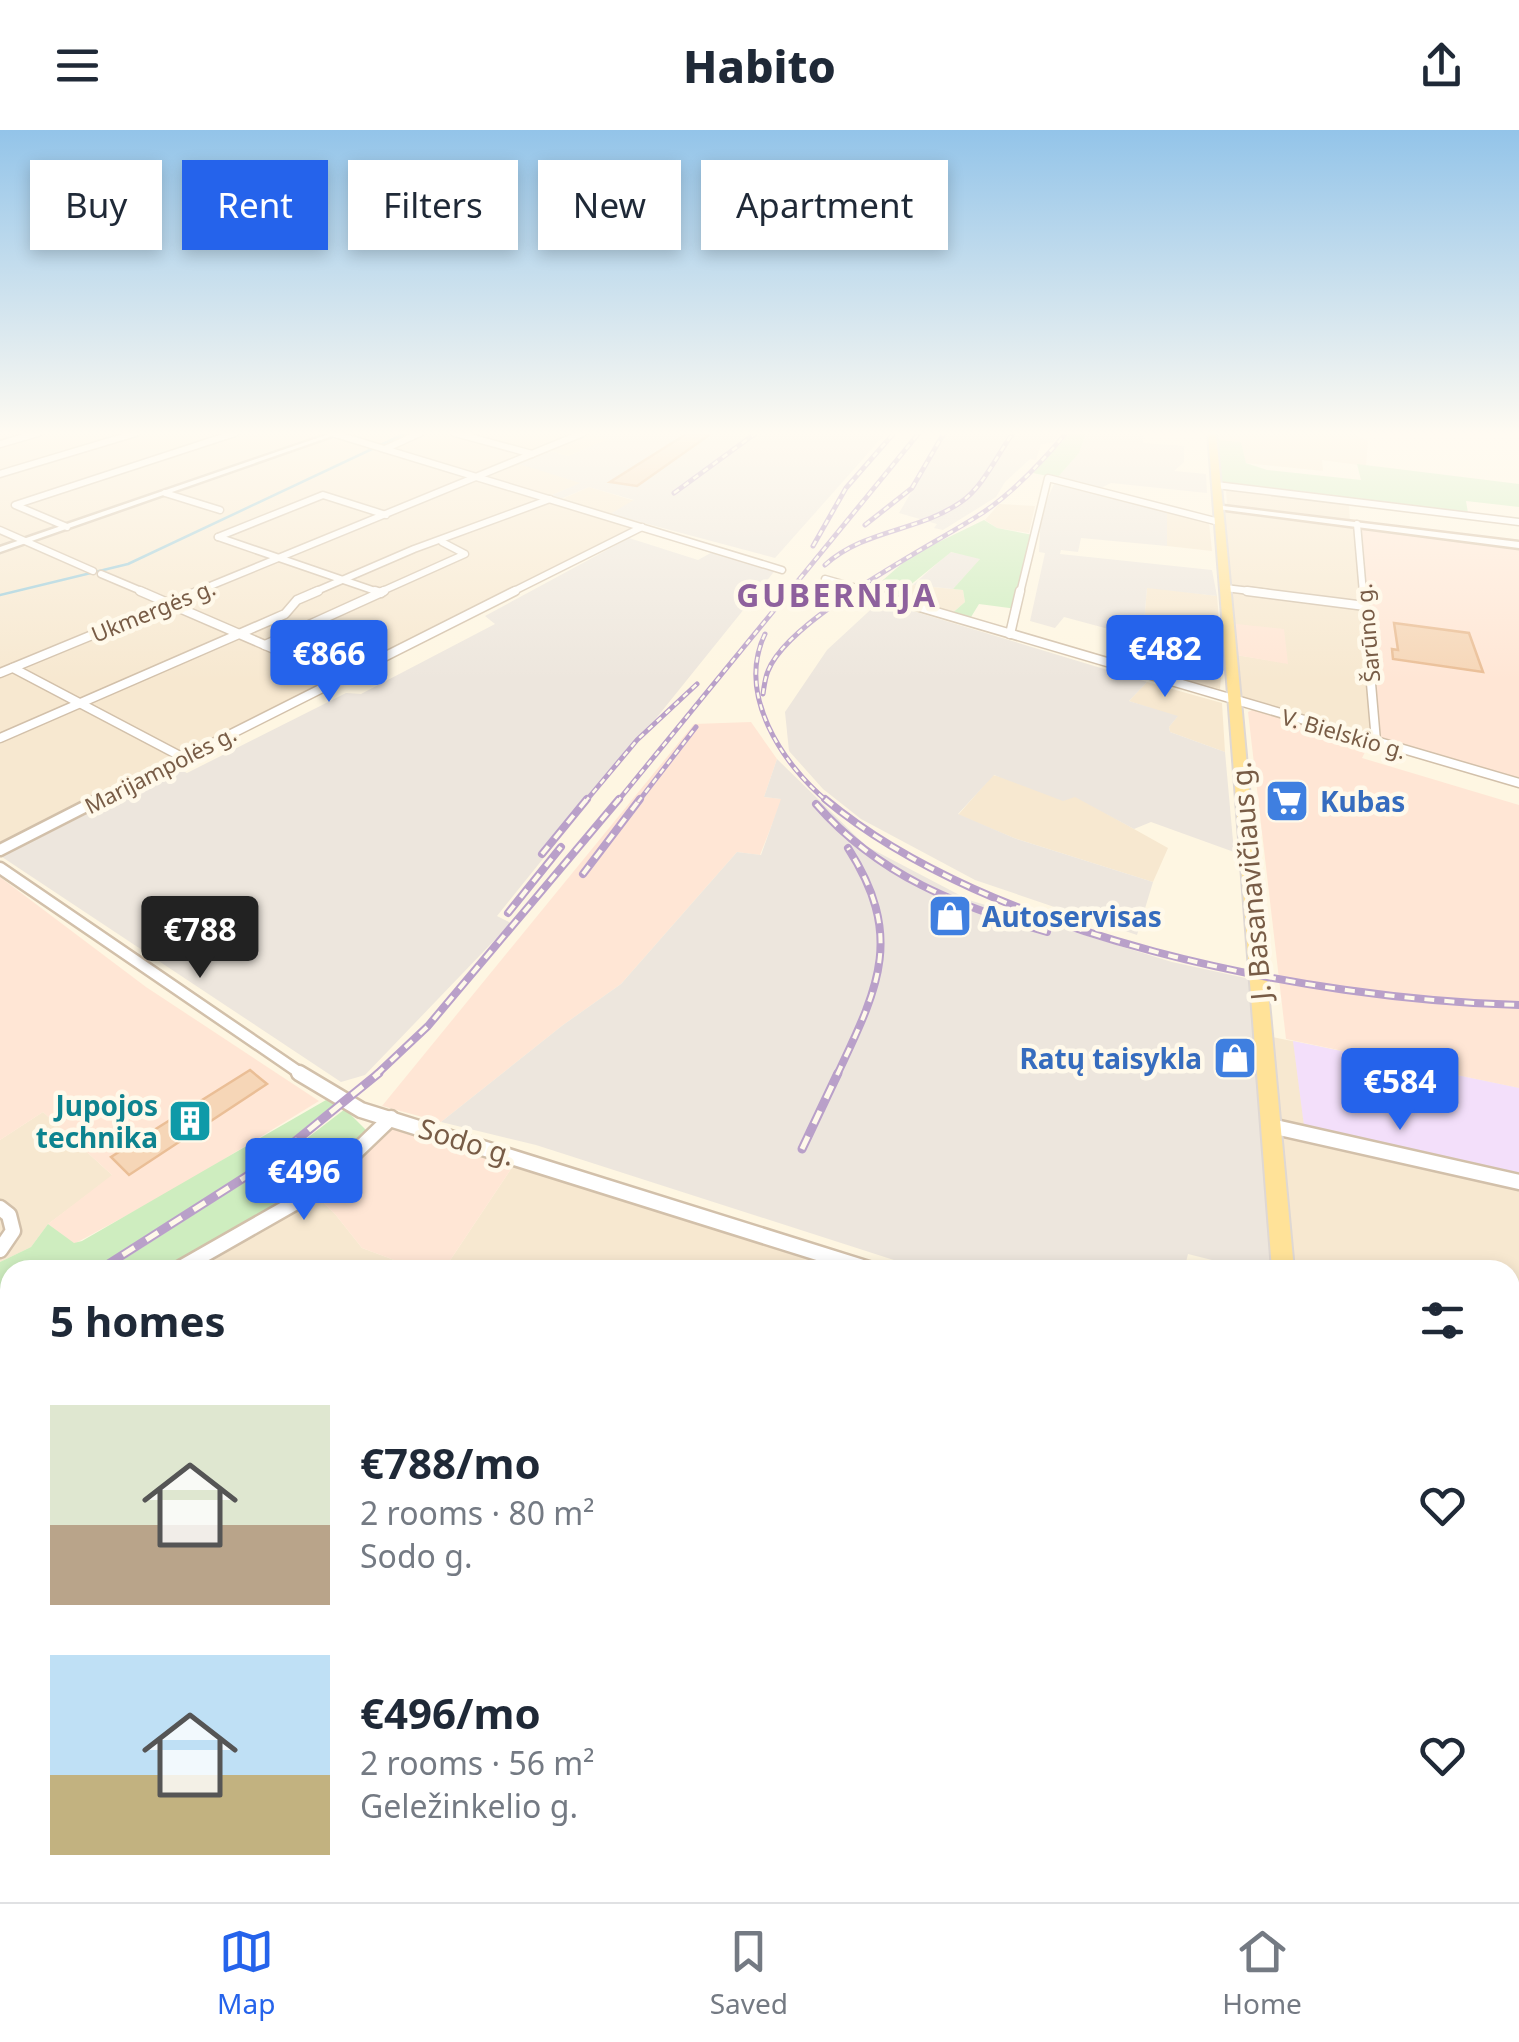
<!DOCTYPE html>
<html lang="en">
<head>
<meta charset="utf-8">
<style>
  body { margin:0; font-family:"Noto Sans",sans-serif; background:#f2f2f3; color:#1f2937; height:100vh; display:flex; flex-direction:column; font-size:38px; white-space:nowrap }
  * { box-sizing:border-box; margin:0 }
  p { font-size:32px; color:#747a83 }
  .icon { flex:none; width:55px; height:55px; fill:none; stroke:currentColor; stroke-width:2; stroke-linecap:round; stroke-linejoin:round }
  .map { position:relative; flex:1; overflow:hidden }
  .side { position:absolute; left:0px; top:1130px; width:1520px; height:642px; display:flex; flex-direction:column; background:#fff; border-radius:30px 30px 0 0; box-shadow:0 5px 15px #0003 }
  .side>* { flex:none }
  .top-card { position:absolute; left:30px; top:30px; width:1000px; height:90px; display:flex; gap:20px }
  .price { position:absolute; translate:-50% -85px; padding:0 22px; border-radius:10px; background:#2563eb; color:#fff; font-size:32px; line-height:65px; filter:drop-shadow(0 2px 5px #0008) }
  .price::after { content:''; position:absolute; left:50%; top:60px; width:30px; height:22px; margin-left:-15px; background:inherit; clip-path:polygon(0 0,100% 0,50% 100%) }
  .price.active { background:#222; color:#fff }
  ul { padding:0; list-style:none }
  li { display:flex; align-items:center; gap:30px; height:250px; padding:0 50px }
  li span { display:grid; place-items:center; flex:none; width:280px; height:200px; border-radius:0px; color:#555 }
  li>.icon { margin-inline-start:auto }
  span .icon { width:120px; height:120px; fill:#fffc; stroke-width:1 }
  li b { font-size:42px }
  h2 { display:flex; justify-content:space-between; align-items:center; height:120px; padding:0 50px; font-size:42px }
  .tag { padding:0 35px; border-radius:0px; background:#fff; box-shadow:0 5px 15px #0003; font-size:35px; line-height:90px }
  .tag.active { background:#2563eb; color:#fff }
  header { display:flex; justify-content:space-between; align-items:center; height:130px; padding:0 50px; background:#fff; font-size:45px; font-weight:800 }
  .tab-bar { display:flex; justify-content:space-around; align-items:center; height:140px; border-top:2px solid #e0e1e3; background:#fff; font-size:28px; color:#747a83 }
  .tab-bar a { display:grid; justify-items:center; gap:5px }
  .tab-bar .active { color:#2563eb }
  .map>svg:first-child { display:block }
</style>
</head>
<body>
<header><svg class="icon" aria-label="menu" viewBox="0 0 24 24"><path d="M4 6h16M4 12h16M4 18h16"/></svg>Habito<svg class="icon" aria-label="share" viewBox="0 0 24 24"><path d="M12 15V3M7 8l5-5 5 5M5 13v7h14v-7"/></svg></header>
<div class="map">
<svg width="1519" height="1772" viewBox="0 0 1519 1772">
  <rect width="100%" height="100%" fill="#fef6e2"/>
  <g fill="#f7e8d0">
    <polygon points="0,303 586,303 609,309 568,326 544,319 581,353 547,367 642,397 0,720"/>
    <polygon points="1218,303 1353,303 1368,311 1366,336 1322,330 1323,341 1246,333 1241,312 1218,310"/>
    <polygon points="589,357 635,371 610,384 562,369"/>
    <polygon points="1226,359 1349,374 1350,391 1227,375"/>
    <polygon points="999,374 1035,376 1029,403 997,398 985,390"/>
    <polygon points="1218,377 1357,394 1376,611 1233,571 1230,524 1287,533 1227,493"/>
    <polygon points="1167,382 1209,393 1212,421 1167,416"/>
    <polygon points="913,455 963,460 965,472 949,486 893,469"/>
    <polygon points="1147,457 1217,466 1220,502 1144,494"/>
    <polygon points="1117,523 1222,534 1220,559 1110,529"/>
    <polygon points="1147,552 1222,573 1225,622 1170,602 1169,597 1177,587 1129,571"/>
    <polygon points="993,645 1075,666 1168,718 1153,752 1014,708 958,685"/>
    <polygon points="1263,905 1519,958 1519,1772 1339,1772 1338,1763 1510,1762 1510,1140 1283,1140"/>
    <polygon points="43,982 113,1046 48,1094 31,1117 0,1132 0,1010"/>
    <polygon points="515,1033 848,1140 437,1140 451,1129"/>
    <polygon points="308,1058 335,1084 362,1118 421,1140 165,1140"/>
    <polygon points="10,1222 10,1762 1319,1762 1319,1772 0,1772 0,1228"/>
  </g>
  <g fill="#ffe6d5">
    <polygon points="1357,394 1519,415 1519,653 1376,611"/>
    <polygon points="1227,493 1284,499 1288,534 1230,524"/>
    <polygon points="1252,580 1369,614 1362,628 1519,675 1519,958 1286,909 1248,582"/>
    <polygon points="751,592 777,629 764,667 782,669 760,725 737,722 621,854 563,895 441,992 382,976 694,594"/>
    <polygon points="0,747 146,857 319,971 177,1058 74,1114 48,1094 112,1045 43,982 0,1010"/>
    <polygon points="396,996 515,1033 451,1129 437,1140 421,1140 362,1118 335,1084 308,1058 367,1001"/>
  </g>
  <g fill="#ede6dd">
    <polygon points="586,303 886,303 775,428 610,384 634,370 589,357 556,371 545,368 580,353 513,332 544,319 568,326 608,309"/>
    <polygon points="946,303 1059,303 1053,313 1041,314 1036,330 1030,329 1005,352 996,367 943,400 934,398 937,394 899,383"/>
    <polygon points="1086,303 1143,303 1143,313 1184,316 1184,332 1174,341 1206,344 1207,363 1111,353 1099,359 1057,348 1079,323"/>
    <polygon points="1054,354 1167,382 1167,416 1081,408 1078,422 1061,420 1060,424 1212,440 1217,466 1147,458 1144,493 1220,502 1222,534 1117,523 1117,516 1131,505 1064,487 1055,498 1030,491 1045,423 1039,422 1041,384"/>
    <polygon points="629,408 698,430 716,420 777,438 497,786 511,793 365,945 341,952 2,727 177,638 187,643 346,563 361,564 495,494 485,486"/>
    <polygon points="950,422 981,428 953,459 913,455"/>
    <polygon points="880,471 1147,552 1129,571 1178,586 1169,597 1170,602 1225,622 1234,722 1151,692 1134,699 1075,667 1063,671 994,645 958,684 1014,708 1153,752 1137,805 975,750 861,689 823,659 789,621 785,582 827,520"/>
    <polygon points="777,629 866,716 969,770 1172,832 1250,849 1272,1140 1252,1140 1188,1124 1184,1140 925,1140 536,1015 441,992 563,895 621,854 737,722 761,725 781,669 764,667"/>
  </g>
  <polygon fill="#f3dffa" points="1293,911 1519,958 1519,1047 1304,996"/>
  <g fill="#ceedbf">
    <polygon points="1070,303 1086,303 1079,323 1057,348 1033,343"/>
    <polygon points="1218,310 1241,312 1246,333 1267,340 1361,350 1357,334 1519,354 1519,377 1466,371 1468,383 1221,354"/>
    <polygon points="984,390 997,398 1033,405 1017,479 979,474 968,492 949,486 965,472 963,460 953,459 980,429 951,422 893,469 869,462 912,425"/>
    <polygon points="326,970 335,974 266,1029 187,1083 91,1140 10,1140 10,1183 0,1189 0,1132 31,1117 48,1094 74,1113 82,1111"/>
    <polygon points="345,979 367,1001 308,1058 165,1140 107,1140 276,1032"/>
    <polygon points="798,1763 798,1762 950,1763 948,1772 803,1772"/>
  </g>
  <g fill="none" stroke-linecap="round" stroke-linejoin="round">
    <polyline stroke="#9accdc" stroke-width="2.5" points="0,465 128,434 406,303"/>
  </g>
  <g fill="#f6d6b7" stroke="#eabe96" stroke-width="2.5">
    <polygon points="688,303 712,303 637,356 610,352"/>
    <polygon points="1394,493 1469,503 1483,542 1393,529 1392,519 1398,520"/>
    <polygon points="250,940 267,954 129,1045 111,1027"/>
  </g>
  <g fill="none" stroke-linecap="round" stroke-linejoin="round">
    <defs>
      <g id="minor-far4">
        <polyline points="455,303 532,324"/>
        <polyline points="335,304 782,440"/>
        <polyline points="0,314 38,303"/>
        <polyline points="385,319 420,303"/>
        <polyline points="0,344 136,303"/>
        <polyline points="1216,355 1519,392"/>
        <polyline points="165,363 220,380"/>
        <polyline points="1357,394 1363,463"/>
        <polyline points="67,397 15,375 235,303"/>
        <polyline points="0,400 93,441"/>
        <polyline points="218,407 323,365 386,385"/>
        <polyline points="218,407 381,463"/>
        <polyline points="101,444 146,463"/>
        <polyline points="825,449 874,463"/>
        <polyline points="1225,458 1267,463"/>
        <polyline points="193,463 583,303"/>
        <polyline points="312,463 414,419 550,369"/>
        <polyline points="378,463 465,424 442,412"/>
        <polyline points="510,463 642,397"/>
        <polyline points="1020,463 1048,348 1219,392"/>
      </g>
      <g id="minor-far3">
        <polyline points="140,461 341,548"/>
        <polyline points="375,461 381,463"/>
        <polyline points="865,461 1519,653"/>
        <polyline points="1247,461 1365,476"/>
        <polyline points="1363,461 1376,611"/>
        <polyline points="1010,504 1020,461"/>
        <polyline points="265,515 384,461"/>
        <polyline points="13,538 182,627"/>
        <polyline points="0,543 199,461"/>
        <polyline points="0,608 285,484 297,470 318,461"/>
        <polyline points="96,672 515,461"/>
      </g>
      <g id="minor-far2">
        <polyline points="0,720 100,669"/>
        <polyline points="0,738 303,945"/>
      </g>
      <g id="minor-far1">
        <polyline points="299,943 361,980 872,1140"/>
        <polyline points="1271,996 1519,1052"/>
        <polyline points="0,1078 9,1085 13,1101 0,1120"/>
        <polyline points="177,1140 314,1062 391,988"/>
        <polyline points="0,1235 10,1230"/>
      </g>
      <g id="minor">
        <polyline points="1510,1345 1519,1348"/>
        <polyline points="1510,1685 1519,1688"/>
        <polyline points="729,1762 738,1772"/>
        <polyline points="716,1772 719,1762"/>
      </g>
      <polygon id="tertiary" points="332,303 338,304 0,422 0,417"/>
      <polygon id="secondary" points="1215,375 1519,412 1519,418 1218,379 1215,379"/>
      <g id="primary">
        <polygon points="1208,303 1216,303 1294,1140 1272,1140"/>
        <polygon points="1322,1762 1354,1762 1355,1772 1323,1772"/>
      </g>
    </defs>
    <use href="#minor-far4" stroke="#d2c0aa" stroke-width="9"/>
    <use href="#minor-far3" stroke="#d2c0aa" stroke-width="11"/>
    <use href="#minor-far2" stroke="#d2c0aa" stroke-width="15"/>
    <use href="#minor-far1" stroke="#d2c0aa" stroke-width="19"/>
    <use href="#minor" stroke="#d2c0aa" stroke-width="22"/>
    <use href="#tertiary" stroke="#d2c0aa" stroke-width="5"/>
    <use href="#secondary" stroke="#d6c0a7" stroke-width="5"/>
    <use href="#primary" stroke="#dfd8d3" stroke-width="4"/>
    <use href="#minor-far4" stroke="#fff" stroke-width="6"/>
    <use href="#minor-far3" stroke="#fff" stroke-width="8"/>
    <use href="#minor-far2" stroke="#fff" stroke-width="10"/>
    <use href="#minor-far1" stroke="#fff" stroke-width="14"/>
    <use href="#minor" stroke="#fff" stroke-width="18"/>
    <use href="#tertiary" fill="#fff" fill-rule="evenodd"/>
    <use href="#secondary" fill="#fff" fill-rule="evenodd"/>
    <use href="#primary" fill="#ffe298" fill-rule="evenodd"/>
    <defs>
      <g id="rail-far2">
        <polyline points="674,363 756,303"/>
        <polyline points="865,395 912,358 944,303"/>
        <polyline points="813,416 846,358 894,303"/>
        <path d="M825 435C865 399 918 402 961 372 983 357 997 325 1013 303"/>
        <path d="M765 504C736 564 782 634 828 672"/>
        <path d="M763 564C764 557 765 548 768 541 788 489 927 418 976 387 1010 366 1041 333 1066 303"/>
        <polyline points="585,672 637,610 697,554"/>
        <polyline points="617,672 919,303"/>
        <polyline points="638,672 696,597"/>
      </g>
      <g id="rail-far1">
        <path d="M825 669C990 807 1307 869 1519 875"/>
        <path d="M816 674C879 746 958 776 1047 802"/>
        <polyline points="542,724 587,669"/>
        <polyline points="583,744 640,669"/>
        <polyline points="508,783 561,717"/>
        <polyline points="376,945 428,896 619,669"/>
        <path d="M837 945C878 858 905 807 848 718"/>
      </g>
      <g id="rail">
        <polyline points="802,1019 838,943"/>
        <polyline points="99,1140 272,1030 379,943"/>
        <polyline points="0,1194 10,1188"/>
      </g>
    </defs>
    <use href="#rail-far2" stroke="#b9a0c9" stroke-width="5"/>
    <use href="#rail-far1" stroke="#b9a0c9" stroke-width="8"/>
    <use href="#rail" stroke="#b9a0c9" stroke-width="9"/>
    <use href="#rail-far2" stroke="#fff9ea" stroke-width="2.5" stroke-dasharray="6" stroke-linecap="butt"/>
    <use href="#rail-far1" stroke="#fff9ea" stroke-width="4" stroke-dasharray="10" stroke-linecap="butt"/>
    <use href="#rail" stroke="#fff9ea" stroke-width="5" stroke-dasharray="14" stroke-linecap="butt"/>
  </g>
  <linearGradient id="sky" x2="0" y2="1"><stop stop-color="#93c4e9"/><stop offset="0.55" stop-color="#fffbf2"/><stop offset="1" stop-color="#fffbf2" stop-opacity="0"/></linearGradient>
  <rect width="1519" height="551" fill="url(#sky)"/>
  <defs>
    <symbol id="supermarket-square" viewBox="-11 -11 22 22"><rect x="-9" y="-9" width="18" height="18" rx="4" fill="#3f7fe0" stroke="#fff9ea"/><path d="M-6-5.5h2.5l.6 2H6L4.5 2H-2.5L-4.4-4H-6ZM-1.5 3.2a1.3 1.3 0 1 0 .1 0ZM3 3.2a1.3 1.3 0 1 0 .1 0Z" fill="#fff"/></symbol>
    <symbol id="shop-square" viewBox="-11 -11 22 22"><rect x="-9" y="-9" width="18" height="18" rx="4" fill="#3f7fe0" stroke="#fff9ea"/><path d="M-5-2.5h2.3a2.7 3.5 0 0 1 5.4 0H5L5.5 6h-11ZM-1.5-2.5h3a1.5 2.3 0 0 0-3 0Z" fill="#fff"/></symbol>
    <symbol id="building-square" viewBox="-11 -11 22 22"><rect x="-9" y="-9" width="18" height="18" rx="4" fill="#0f9aa8" stroke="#fff9ea"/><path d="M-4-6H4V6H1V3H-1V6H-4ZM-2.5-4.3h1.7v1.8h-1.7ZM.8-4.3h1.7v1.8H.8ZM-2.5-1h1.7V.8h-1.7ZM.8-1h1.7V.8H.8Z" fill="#fff"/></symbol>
  </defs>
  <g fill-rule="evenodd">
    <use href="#supermarket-square" x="1262" y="646" width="50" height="50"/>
    <use href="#shop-square" x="925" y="761" width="50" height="50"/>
    <use href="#shop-square" x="1210" y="903" width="50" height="50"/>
    <use href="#building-square" x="165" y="966" width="50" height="50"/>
  </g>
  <g text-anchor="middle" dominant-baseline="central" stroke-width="9" stroke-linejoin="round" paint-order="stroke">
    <g font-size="22" fill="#785c46" stroke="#fff9ea">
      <text transform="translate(153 480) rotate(-22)">Ukmergės g.</text>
      <text transform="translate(1367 503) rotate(-95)">Šarūno g.</text>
      <text transform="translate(1344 603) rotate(16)">V. Bielskio g.</text>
      <text transform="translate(160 639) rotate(-27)">Marijampolės g.</text>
    </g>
    <g font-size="28" font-weight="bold" fill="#366cbe" stroke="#fff9ea" text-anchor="start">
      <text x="1320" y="671">Kubas</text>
      <text x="982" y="786">Autoservisas</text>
      <text x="1202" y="928" text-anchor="end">Ratų taisykla</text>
    </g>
    <g font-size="28" fill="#785c46" stroke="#fff9ea">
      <text transform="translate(1250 751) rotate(-95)">J. Basanavičiaus g.</text>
      <text transform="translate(467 1011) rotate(17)">Sodo g.</text>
    </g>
    <g font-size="28" font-weight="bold" fill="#0d838f" stroke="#fff9ea" text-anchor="end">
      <text x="158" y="975">Jupojos<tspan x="158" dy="32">technika</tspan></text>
    </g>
    <g font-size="32" font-weight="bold" letter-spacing="2.5" fill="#8e619d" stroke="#fff9ea">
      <text x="837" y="464">GUBERNIJA</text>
    </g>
  </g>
</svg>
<b class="price" style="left:1165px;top:570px">€482</b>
<b class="price" style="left:329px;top:575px">€866</b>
<b class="price active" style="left:200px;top:851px">€788</b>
<b class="price" style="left:1400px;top:1003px">€584</b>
<b class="price" style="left:304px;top:1093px">€496</b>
<div class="top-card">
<a class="tag">Buy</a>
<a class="tag active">Rent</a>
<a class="tag">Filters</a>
<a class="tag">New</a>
<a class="tag">Apartment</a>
</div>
<section class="side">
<h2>5 homes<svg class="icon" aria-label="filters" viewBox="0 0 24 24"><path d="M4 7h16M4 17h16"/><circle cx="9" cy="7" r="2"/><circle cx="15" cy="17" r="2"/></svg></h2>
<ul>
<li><span style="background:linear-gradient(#dfe7d0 60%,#b9a48a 0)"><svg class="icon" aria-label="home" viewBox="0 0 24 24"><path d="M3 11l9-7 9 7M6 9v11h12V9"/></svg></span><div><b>€788/mo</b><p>2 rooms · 80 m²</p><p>Sodo g.</p></div><svg class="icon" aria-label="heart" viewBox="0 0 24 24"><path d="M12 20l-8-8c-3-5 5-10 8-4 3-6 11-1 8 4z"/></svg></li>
<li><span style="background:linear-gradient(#bfe0f5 60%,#c2b280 0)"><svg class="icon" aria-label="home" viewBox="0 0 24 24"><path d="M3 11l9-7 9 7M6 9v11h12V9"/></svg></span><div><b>€496/mo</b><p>2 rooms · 56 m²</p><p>Geležinkelio g.</p></div><svg class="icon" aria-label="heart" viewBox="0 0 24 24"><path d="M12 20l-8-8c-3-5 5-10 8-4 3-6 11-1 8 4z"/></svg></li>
</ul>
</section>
</div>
<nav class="tab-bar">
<a class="active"><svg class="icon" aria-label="map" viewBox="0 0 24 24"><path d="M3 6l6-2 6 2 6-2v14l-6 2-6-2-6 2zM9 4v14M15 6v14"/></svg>Map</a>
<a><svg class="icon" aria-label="saved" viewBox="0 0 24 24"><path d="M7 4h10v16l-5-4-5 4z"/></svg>Saved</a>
<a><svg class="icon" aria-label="home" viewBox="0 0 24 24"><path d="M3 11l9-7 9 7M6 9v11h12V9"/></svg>Home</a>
</nav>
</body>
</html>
